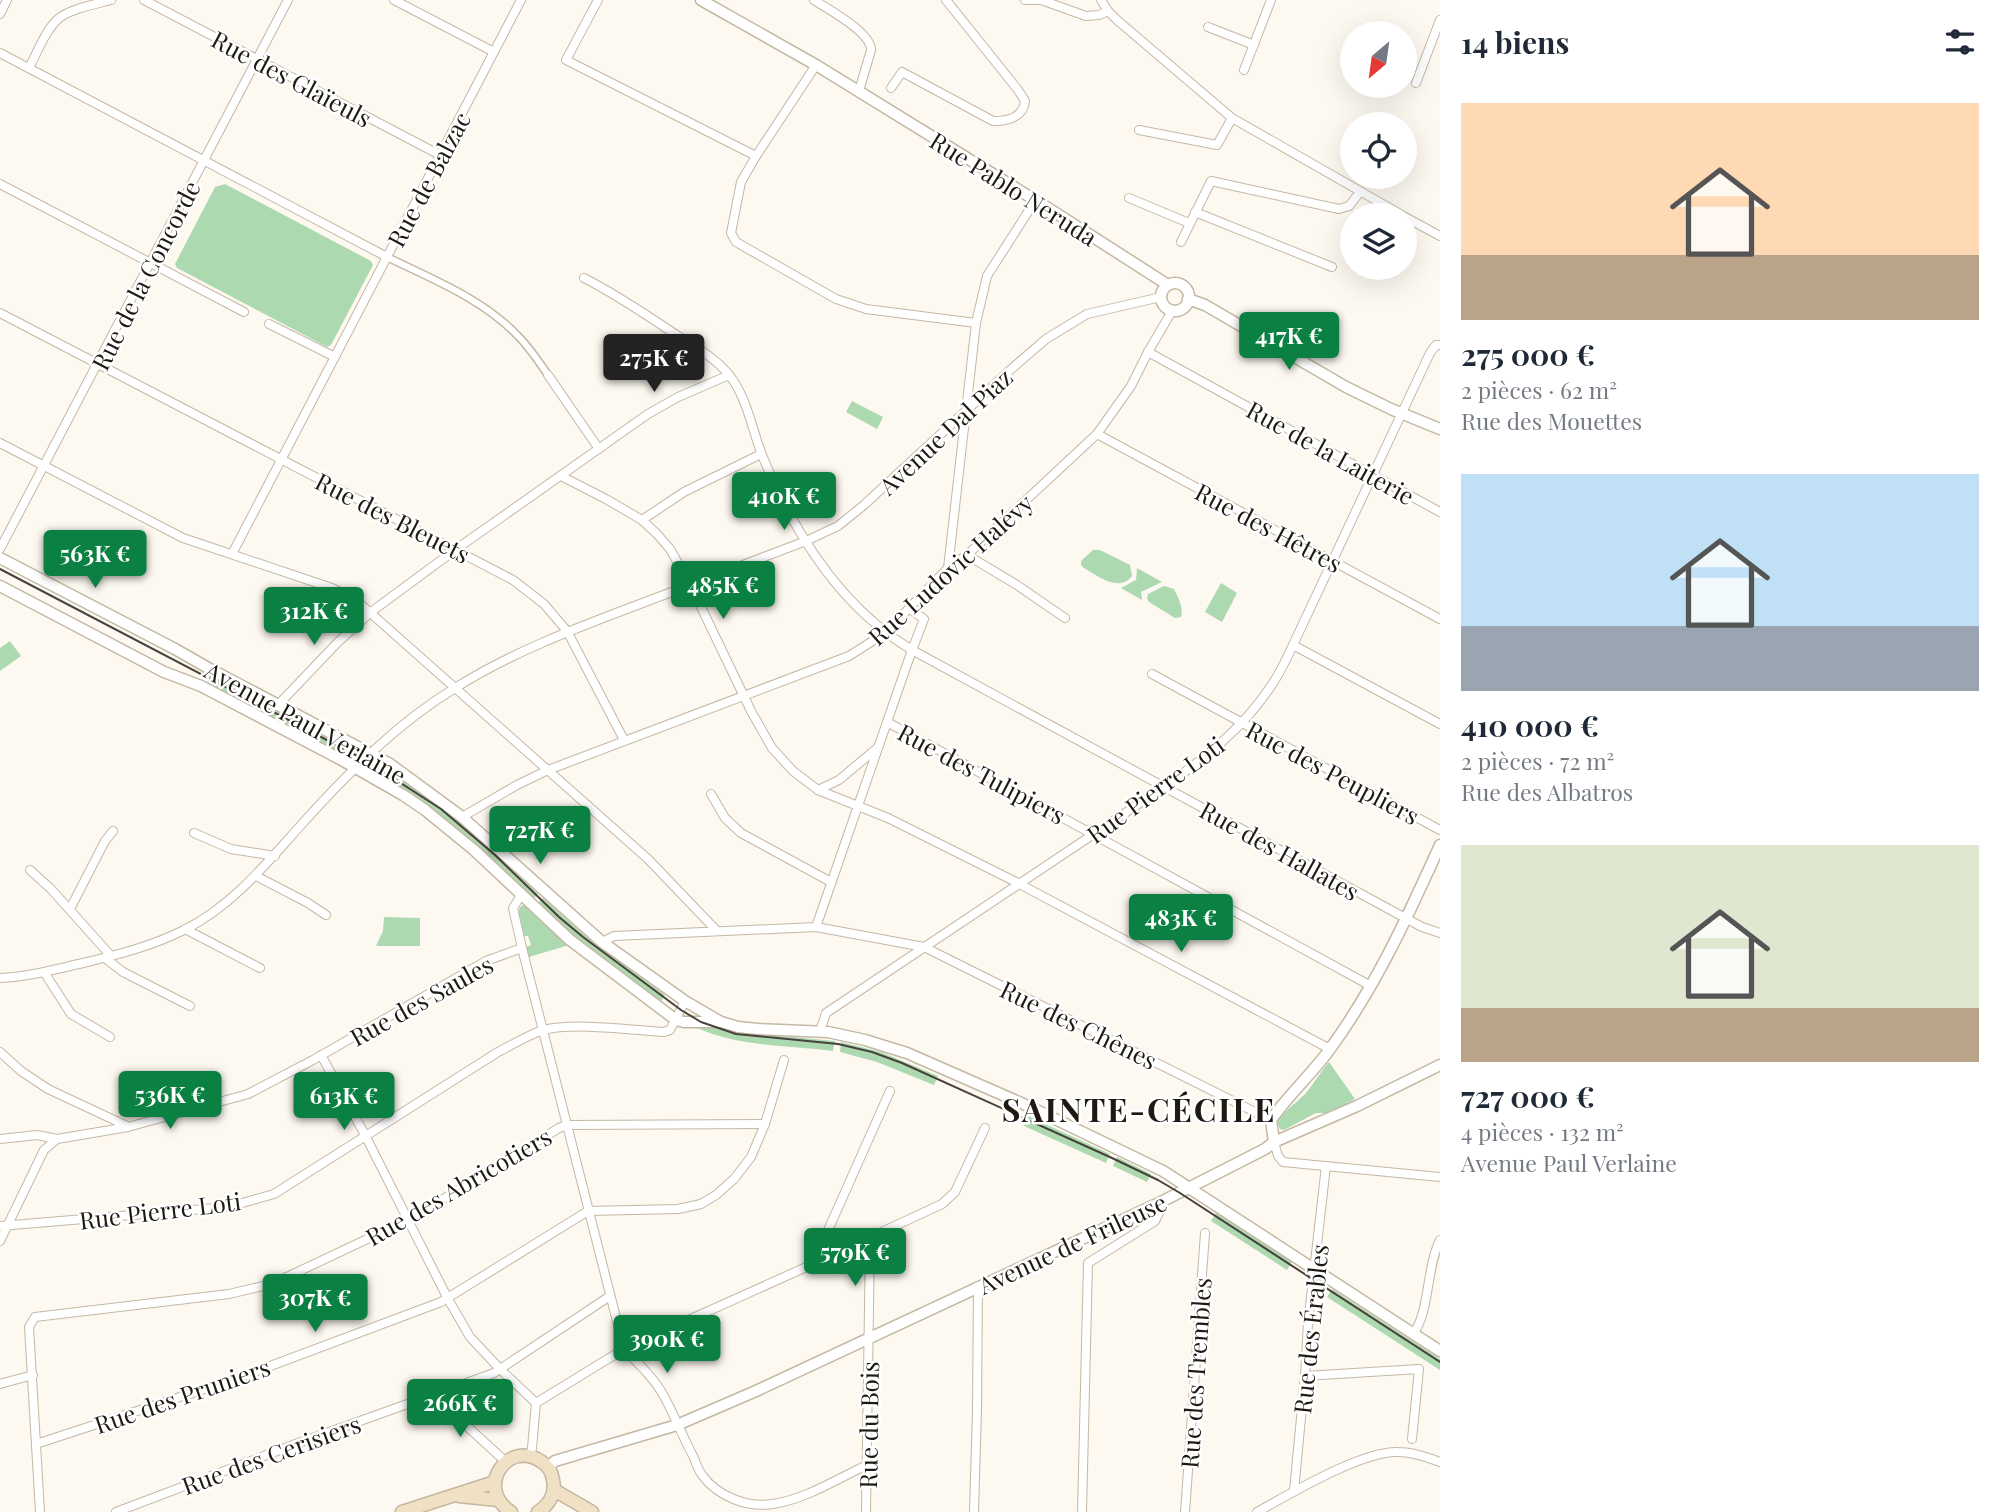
<!DOCTYPE html>
<html lang="fr">
<head>
<meta charset="utf-8">
<style>
  body { margin:0; font-family:"Playfair Display",serif; background:#f6f6f7; color:#1f2937; height:100vh; display:flex; flex-direction:column; font-size:26px; white-space:nowrap }
  * { box-sizing:border-box; margin:0 }
  p { font-size:23px; color:#747a83 }
  .icon { flex:none; width:38px; height:38px; fill:none; stroke:currentColor; stroke-width:2; stroke-linecap:round; stroke-linejoin:round }
  .map { position:relative; flex:1; overflow:hidden }
  .side { display:flex; flex-direction:column; background:#fff; width:560px }
  .side>* { flex:none }
  .needle { width:46px; rotate:209deg }
  .buttons { position:absolute; left:1340px; top:21px; display:grid; gap:14px }
  .buttons a { display:grid; place-items:center; width:77px; height:77px; border-radius:50%; background:#fff; box-shadow:0 7px 28px #0002; font-size:35px }
  .price { position:absolute; translate:-50% -60px; padding:0 16px; border-radius:7px; background:#0b8043; color:#fff; font-size:23px; line-height:46px; filter:drop-shadow(0 2px 4px #0008) }
  .price::after { content:''; position:absolute; left:50%; top:42px; width:21px; height:16px; margin-left:-10px; background:inherit; clip-path:polygon(0 0,100% 0,50% 100%) }
  .price.active { background:#222; color:#fff }
  ul { padding:0; list-style:none }
  li { display:grid; align-content:center; gap:14px; height:371px; padding:0 21px }
  li span { display:grid; place-items:center; height:217px; border-radius:0px; color:#555 }
  li>.icon { margin-inline-start:auto }
  span .icon { width:126px; height:126px; fill:#fffc; stroke-width:1 }
  li b { font-size:30px }
  h2 { display:flex; justify-content:space-between; align-items:center; height:84px; padding:0 21px; font-size:30px }
  main { display:flex; flex:1; min-height:0 }
  .map>svg:first-child { display:block }
</style>
</head>
<body>
<main>
<div class="map">
<svg width="1440" height="1512" viewBox="0 0 1440 1512">
  <rect width="100%" height="100%" fill="#fdf8f0"/>
  <g fill="#add9b1">
    <polygon points="225,184 371,261 373,265 331,345 327,347 177,268 175,264 215,187"/>
    <polygon points="852,401 883,417 877,429 846,412"/>
    <path d="M1093 550H1100L1130 565 1132 576C1119 593 1098 576 1084 568L1081 565V561Z"/>
    <polygon points="1137,568 1162,582 1141,592 1142,600 1121,588 1136,580"/>
    <polygon points="1221,583 1237,593 1222,622 1205,612"/>
    <path d="M1164 586 1174 589C1178 597 1184 609 1181 617L1175 618 1149 602 1147 598 1148 594Z"/>
    <polygon points="10,641 21,656 0,671 0,648"/>
    <polygon points="210,676 343,746 339,754 206,685"/>
    <polygon points="390,771 418,789 468,828 538,894 531,901 384,780"/>
    <polygon points="543,898 590,940 665,995 660,1003 591,953 536,905"/>
    <polygon points="525,905 569,945 529,957 526,947 531,945 528,936 524,936 518,911 521,906"/>
    <polygon points="384,917 420,918 420,946 376,946 383,931"/>
    <path d="M717 1026 760 1034 835 1041 833 1051C786 1045 738 1047 695 1027Z"/>
    <polygon points="841,1042 881,1052 938,1076 934,1085 877,1062 840,1052"/>
    <path d="M1329 1062 1355 1099 1329 1113H1316L1284 1130 1280 1129 1277 1122C1284 1111 1296 1103 1305 1094 1314 1084 1320 1072 1329 1062Z"/>
    <polygon points="1028,1116 1110,1154 1106,1163 1024,1126"/>
    <polygon points="1117,1157 1151,1174 1147,1182 1113,1166"/>
    <polygon points="1216,1213 1292,1262 1287,1270 1211,1221"/>
    <polygon points="1332,1289 1440,1359 1440,1370 1327,1297"/>
  </g>
  <g fill="none" stroke-linecap="round" stroke-linejoin="round">
    <defs>
      <path id="pedestrian" d="M387 257C432 279 483 299 518 336 530 348 539 362 548 375"/>
      <g id="minor">
        <polyline points="144,0 440,155"/>
        <polyline points="394,0 494,52"/>
        <polyline points="598,0 566,60 756,156"/>
        <path d="M814 0C829 10 871 32 871 50L859 91"/>
        <polyline points="1025,0 1041,0 1086,16 1099,15 1108,11"/>
        <polyline points="1101,0 1108,11 1117,20 1232,118 1402,215"/>
        <polyline points="0,14 7,0"/>
        <polyline points="1208,27 1254,45"/>
        <polyline points="0,53 387,257"/>
        <polyline points="816,65 756,156 741,182 731,233 736,242 836,299 866,309 976,323"/>
        <path d="M29 68C37 53 45 31 58 19 69 9 96 4 111 0"/>
        <polyline points="1244,70 1271,0"/>
        <polyline points="1416,83 1440,20"/>
        <path d="M891 88 902 72 993 121C1008 121 1023 118 1025 101L1018 90 946 0"/>
        <polyline points="1139,130 1217,145 1232,118"/>
        <polyline points="0,184 244,312"/>
        <polyline points="1129,198 1189,223"/>
        <polyline points="1195,212 1332,267"/>
        <polyline points="1405,217 1440,236"/>
        <polyline points="1181,242 1211,181 1339,209 1349,206 1360,192"/>
        <path d="M584 278C616 294 645 314 675 334 694 346 716 358 730 376 747 398 752 429 762 455 793 531 840 607 912 650L1398 914 1422 927 1440 933"/>
        <polyline points="0,313 513,580 544,604 567,631 624,740"/>
        <polyline points="269,324 335,357"/>
        <polyline points="1148,352 1440,512"/>
        <polyline points="548,375 599,449"/>
        <polyline points="1097,434 1440,619"/>
        <polyline points="0,443 183,538 332,588 357,601 648,859 716,930"/>
        <polyline points="561,476 606,499 642,520 657,534 670,549 690,584 751,711 772,748 793,771 818,790 888,818 1012,880 1330,1049"/>
        <polyline points="642,520 684,492 761,454"/>
        <polyline points="0,549 288,0"/>
        <polyline points="232,554 521,0"/>
        <polyline points="967,555 1017,585 1065,618"/>
        <polyline points="948,568 976,323 987,276 1035,201"/>
        <polyline points="1293,645 1440,724"/>
        <polyline points="1152,674 1440,830"/>
        <polyline points="278,705 338,642 371,612 455,550 648,414 678,397 729,375"/>
        <polyline points="887,722 1371,986"/>
        <polyline points="818,790 839,780 876,749"/>
        <polyline points="711,794 725,818 741,833 831,882"/>
        <polyline points="462,817 517,785 548,770 849,656 885,633 948,568 967,555 1097,434 1131,386 1148,352 1172,311"/>
        <polyline points="194,833 231,849 275,856"/>
        <polyline points="30,870 51,889 111,956"/>
        <polyline points="256,876 308,903 326,915"/>
        <path d="M521 895 513 908 522 948 624 1349C639 1364 655 1379 665 1398 675 1417 683 1437 693 1456 696 1462 698 1470 702 1475 718 1497 748 1508 773 1504 806 1499 837 1479 867 1465"/>
        <polyline points="70,909 105,841 113,831"/>
        <polyline points="816,927 912,650 924,619 910,609"/>
        <polyline points="185,929 260,968"/>
        <polyline points="602,942 614,936 816,927 924,947 1271,1120"/>
        <polyline points="105,958 123,972 190,1006"/>
        <polyline points="44,972 71,1014 110,1037"/>
        <path d="M0 978C28 977 56 969 83 963 117 955 152 946 184 930 232 906 266 864 301 825 347 774 396 724 455 688 511 653 571 630 632 607 690 585 748 563 806 541L838 526 864 505 1009 371 1046 339 1087 314 1161 297"/>
        <path d="M820 1031 826 1013 1164 787C1205 758 1245 727 1273 683 1281 671 1287 658 1293 645L1430 353 1436 345H1440"/>
        <polyline points="0,1052 21,1071 48,1089 127,1126"/>
        <polyline points="321,1055 365,1135 448,1299 470,1337 501,1370 536,1403"/>
        <polyline points="0,1139 37,1135 57,1139 128,1127 248,1094 313,1060 486,961 522,948"/>
        <polyline points="1274,1142 1278,1156 1283,1162 1440,1177"/>
        <path d="M0 1226 228 1207 274 1194 498 1052C512 1045 528 1035 543 1030 574 1022 631 1030 664 1032L670 1030 685 1001"/>
        <polyline points="0,1241 44,1150 57,1139"/>
        <polyline points="813,1264 942,1204 955,1192 985,1128"/>
        <path d="M1413 1334C1430 1312 1426 1268 1440 1240"/>
        <polyline points="1305,1376 1419,1369 1412,1439"/>
        <polyline points="0,1384 33,1375"/>
        <polyline points="433,1395 506,1462"/>
        <polyline points="536,1403 624,1349 813,1264 890,1091"/>
        <polyline points="36,1444 241,1377 441,1302 588,1211 678,1209 701,1204 716,1195 734,1179 751,1157 765,1124 784,1060"/>
        <polyline points="530,1456 532,1448 536,1403"/>
        <polyline points="1294,1491 1305,1376 1308,1323 1326,1166"/>
        <polyline points="40,1512 29,1327 35,1317 229,1294 272,1284 414,1217 559,1128 567,1125 765,1124"/>
        <polyline points="116,1512 293,1445 494,1373 610,1296"/>
        <polyline points="866,1512 870,1238"/>
        <polyline points="974,1512 977,1410 978,1286"/>
        <polyline points="1082,1512 1088,1263 1155,1221 1160,1211 1159,1203"/>
        <polyline points="1185,1512 1205,1233"/>
        <path d="M1257 1512C1290 1494 1361 1451 1398 1452 1412 1452 1426 1457 1440 1462"/>
      </g>
      <g id="tertiary">
        <polyline points="701,0 816,65 1048,208 1168,285"/>
        <circle cx="1175" cy="297" r="14"/>
        <polyline points="1188,299 1205,305 1346,387 1391,409 1440,429"/>
        <polyline points="0,558 175,649 210,669 390,764 462,817 602,942 685,1001 721,1022 738,1027 758,1029 828,1032 865,1040 907,1053 1028,1106 1163,1171 1440,1351"/>
        <polyline points="0,586 164,672 201,686 340,759 403,795 425,810 474,850 570,940 676,1020 684,1022 719,1022"/>
        <path d="M1274 1142 1271 1120C1288 1095 1312 1074 1330 1049 1376 986 1408 916 1440 845"/>
        <polyline points="548,1467 555,1461 677,1425 756,1391 1159,1203 1265,1149 1274,1142 1357,1106 1440,1065"/>
      </g>
      <g id="secondary">
        <polyline points="554,1490 592,1512"/>
        <polyline points="459,1496 498,1500"/>
        <polyline points="402,1512 495,1482"/>
        <path d="M511 1512C474 1488 508 1438 542 1462 548 1466 552 1472 553 1480 556 1494 549 1505 538 1512"/>
      </g>
    </defs>
    <use href="#pedestrian" stroke="#c4b8a4" stroke-width="9"/>
    <use href="#minor" stroke="#c4b8a4" stroke-width="10"/>
    <use href="#tertiary" stroke="#c4b8a4" stroke-width="13"/>
    <use href="#secondary" stroke="#c4b8a4" stroke-width="15"/>
    <use href="#pedestrian" stroke="#fff" stroke-width="6"/>
    <use href="#minor" stroke="#fff" stroke-width="8"/>
    <use href="#tertiary" stroke="#fff" stroke-width="10"/>
    <use href="#secondary" stroke="#f0e0c4" stroke-width="12"/>
    <polyline stroke="#47423b" stroke-width="2" points="0,569 365,760 441,809 495,855 559,917 583,937 681,1010 701,1022 736,1034 838,1044 872,1052 902,1063 1112,1158 1158,1180 1180,1193 1440,1362"/>
  </g>
  <g text-anchor="middle" dominant-baseline="central" stroke-width="5" stroke-linejoin="round" paint-order="stroke">
    <g font-size="24" fill="#1e1912" stroke="#fff">
      <text transform="translate(292 78) rotate(28)">Rue des Glaïeuls</text>
      <text transform="translate(428 179) rotate(-62)">Rue de Balzac</text>
      <text transform="translate(1014 188) rotate(32)">Rue Pablo Neruda</text>
      <text transform="translate(145 275) rotate(-63)">Rue de la Concorde</text>
      <text transform="translate(945 431) rotate(-43)">Avenue Dal Piaz</text>
      <text transform="translate(1331 452) rotate(29)">Rue de la Laiterie</text>
      <text transform="translate(393 517) rotate(27)">Rue des Bleuets</text>
      <text transform="translate(1269 527) rotate(28)">Rue des Hêtres</text>
      <text transform="translate(950 569) rotate(-42)">Rue Ludovic Halévy</text>
      <text transform="translate(306 722) rotate(29)">Avenue Paul Verlaine</text>
      <text transform="translate(1333 772) rotate(28)">Rue des Peupliers</text>
      <text transform="translate(982 773) rotate(28)">Rue des Tulipiers</text>
      <text transform="translate(1155 789) rotate(-36)">Rue Pierre Loti</text>
      <text transform="translate(1280 850) rotate(29)">Rue des Hallates</text>
      <text transform="translate(421 1000) rotate(-29)">Rue des Saules</text>
      <text transform="translate(1079 1024) rotate(26)">Rue des Chênes</text>
      <text transform="translate(458 1186) rotate(-30)">Rue des Abricotiers</text>
      <text transform="translate(160 1210) rotate(-7)">Rue Pierre Loti</text>
      <text transform="translate(1072 1243) rotate(-25)">Avenue de Frileuse</text>
      <text transform="translate(1310 1329) rotate(-84)">Rue des Érables</text>
      <text transform="translate(1195 1373) rotate(-86)">Rue des Trembles</text>
      <text transform="translate(182 1395) rotate(-19)">Rue des Pruniers</text>
      <text transform="translate(868 1425) rotate(-89)">Rue du Bois</text>
      <text transform="translate(271 1454) rotate(-20)">Rue des Cerisiers</text>
    </g>
    <g font-size="32" font-weight="bold" letter-spacing="2" fill="#1e1912" stroke="#fff">
      <text x="1139" y="1108">SAINTE-CÉCILE</text>
    </g>
  </g>
</svg>
<div class="buttons">
<a><svg class="needle" viewBox="-14 -14 28 28"><path d="M0-13l5 13h-10z" fill="#e53935"/><path d="M0 13l5-13h-10z" fill="#747a83"/></svg></a>
<a><svg class="icon" aria-label="locate" viewBox="0 0 24 24"><circle cx="12" cy="12" r="6"/><path d="M12 2v4M12 18v4M2 12h4M18 12h4"/></svg></a>
<a><svg class="icon" aria-label="layers" viewBox="0 0 24 24"><path d="M12 4l9 5-9 5-9-5zM3 14l9 5 9-5"/></svg></a>
</div>
<b class="price" style="left:1289px;top:372px">417K €</b>
<b class="price active" style="left:654px;top:394px">275K €</b>
<b class="price" style="left:784px;top:532px">410K €</b>
<b class="price" style="left:95px;top:590px">563K €</b>
<b class="price" style="left:723px;top:621px">485K €</b>
<b class="price" style="left:314px;top:647px">312K €</b>
<b class="price" style="left:540px;top:866px">727K €</b>
<b class="price" style="left:1181px;top:954px">483K €</b>
<b class="price" style="left:170px;top:1131px">536K €</b>
<b class="price" style="left:344px;top:1132px">613K €</b>
<b class="price" style="left:855px;top:1288px">579K €</b>
<b class="price" style="left:315px;top:1334px">307K €</b>
<b class="price" style="left:667px;top:1375px">390K €</b>
<b class="price" style="left:460px;top:1439px">266K €</b>
</div>
<section class="side">
<h2>14 biens<svg class="icon" aria-label="filters" viewBox="0 0 24 24"><path d="M4 7h16M4 17h16"/><circle cx="9" cy="7" r="2"/><circle cx="15" cy="17" r="2"/></svg></h2>
<ul>
<li><span style="background:linear-gradient(#ffd9b3 70%,#b9a48a 0)"><svg class="icon" aria-label="home" viewBox="0 0 24 24"><path d="M3 11l9-7 9 7M6 9v11h12V9"/></svg></span><div><b>275 000 €</b><p>2 pièces · 62 m²</p><p>Rue des Mouettes</p></div></li>
<li><span style="background:linear-gradient(#bfe0f5 70%,#9aa5b1 0)"><svg class="icon" aria-label="home" viewBox="0 0 24 24"><path d="M3 11l9-7 9 7M6 9v11h12V9"/></svg></span><div><b>410 000 €</b><p>2 pièces · 72 m²</p><p>Rue des Albatros</p></div></li>
<li><span style="background:linear-gradient(#dfe7d0 75%,#b9a48a 0)"><svg class="icon" aria-label="home" viewBox="0 0 24 24"><path d="M3 11l9-7 9 7M6 9v11h12V9"/></svg></span><div><b>727 000 €</b><p>4 pièces · 132 m²</p><p>Avenue Paul Verlaine</p></div></li>
</ul>
</section>
</main>
</body>
</html>
